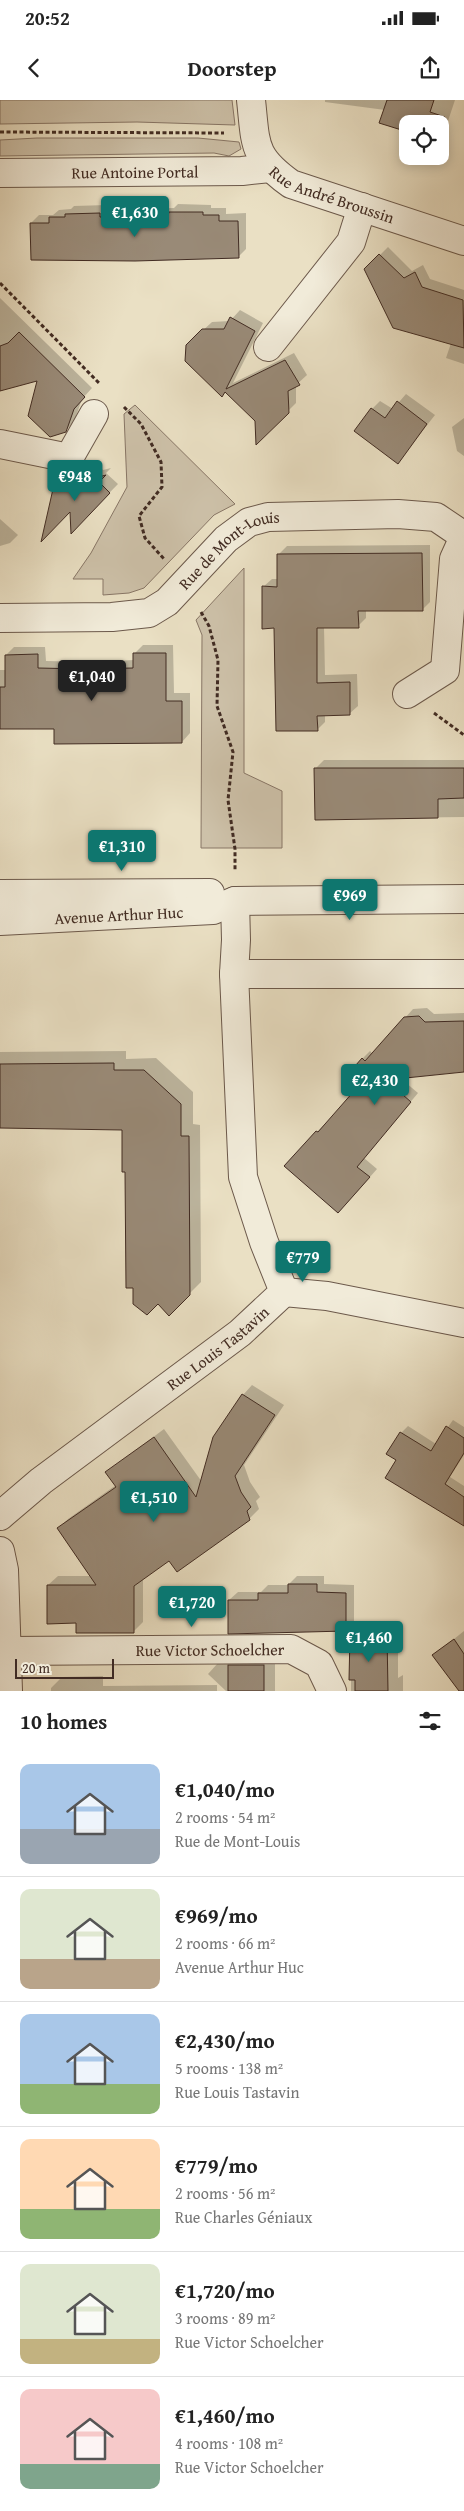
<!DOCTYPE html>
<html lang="en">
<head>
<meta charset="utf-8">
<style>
  body { margin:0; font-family:"Gentium Book Plus",serif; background:#f6f6f6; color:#222; height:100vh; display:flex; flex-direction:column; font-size:19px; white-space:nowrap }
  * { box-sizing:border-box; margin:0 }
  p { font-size:16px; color:#767676 }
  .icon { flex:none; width:28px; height:28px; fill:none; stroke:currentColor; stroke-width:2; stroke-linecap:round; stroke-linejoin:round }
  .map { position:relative; height:1591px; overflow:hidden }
  .details { display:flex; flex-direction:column; background:#fff; flex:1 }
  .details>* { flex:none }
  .tools { position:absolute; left:399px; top:15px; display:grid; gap:10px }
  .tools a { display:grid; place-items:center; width:50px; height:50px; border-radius:10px; background:#fff; box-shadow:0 2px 12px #0003; font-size:25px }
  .scale { position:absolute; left:15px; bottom:12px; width:99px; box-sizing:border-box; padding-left:5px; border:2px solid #422c23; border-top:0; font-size:14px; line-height:18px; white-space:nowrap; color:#422c23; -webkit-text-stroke:4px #f1ebd9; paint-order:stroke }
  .price { position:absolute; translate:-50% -42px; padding:0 11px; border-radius:5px; background:#0f766e; color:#fff; font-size:16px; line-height:32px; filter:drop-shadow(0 1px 2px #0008) }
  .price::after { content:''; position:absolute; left:50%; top:30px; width:15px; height:11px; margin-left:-8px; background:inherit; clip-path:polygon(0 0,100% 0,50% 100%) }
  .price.current { background:#222; color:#fff }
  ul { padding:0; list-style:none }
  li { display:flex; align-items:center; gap:15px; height:125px; padding:0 20px }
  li+li { border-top:1px solid #e0e0e0 }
  li span { display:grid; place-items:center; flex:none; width:140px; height:100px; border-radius:10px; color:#555 }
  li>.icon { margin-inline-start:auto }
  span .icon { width:60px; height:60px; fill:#fffc; stroke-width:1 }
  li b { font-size:21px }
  h2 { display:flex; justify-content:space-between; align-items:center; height:60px; padding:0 20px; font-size:21px }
  .status { display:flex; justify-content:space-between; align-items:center; height:35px; padding:0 25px; background:#fff; direction:ltr }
  .status svg { height:14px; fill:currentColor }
  header { display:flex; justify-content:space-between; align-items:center; height:65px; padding:0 20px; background:#fff; font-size:22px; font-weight:600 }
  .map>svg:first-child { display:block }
</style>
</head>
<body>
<div class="status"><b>20:52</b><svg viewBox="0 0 49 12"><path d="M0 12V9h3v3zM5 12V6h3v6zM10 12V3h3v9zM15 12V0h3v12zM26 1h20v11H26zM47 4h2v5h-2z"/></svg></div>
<header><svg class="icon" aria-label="back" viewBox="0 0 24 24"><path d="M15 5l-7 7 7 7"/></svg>Doorstep<svg class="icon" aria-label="share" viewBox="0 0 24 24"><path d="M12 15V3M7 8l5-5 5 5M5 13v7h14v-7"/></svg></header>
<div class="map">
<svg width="464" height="1591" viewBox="0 0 464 1591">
  <rect width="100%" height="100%" fill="#eae0c4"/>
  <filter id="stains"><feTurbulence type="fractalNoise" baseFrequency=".004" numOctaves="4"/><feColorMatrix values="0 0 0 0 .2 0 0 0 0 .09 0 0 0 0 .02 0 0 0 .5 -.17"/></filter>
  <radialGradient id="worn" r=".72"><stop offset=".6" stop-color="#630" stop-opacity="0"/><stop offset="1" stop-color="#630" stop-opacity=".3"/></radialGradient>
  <g fill="#cdc1a9" stroke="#887666">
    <polygon points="0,0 232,0 235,25 137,22 0,24"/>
    <polygon points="37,38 198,38 239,42 241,49 229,56 214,53 0,56 0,40"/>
    <polygon points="135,305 235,404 214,415 144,488 129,493 103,495 103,479 73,479 91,453 127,387 124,314"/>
    <polygon points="244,468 244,673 282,691 282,748 201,748 202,535 196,520"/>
  </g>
  <g fill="#0003">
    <polygon points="325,0 455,0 444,33 440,37 440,24 385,10 325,2"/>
    <polygon points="178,104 211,105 211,108 226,108 226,114 246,113 246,149 238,157 31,123 39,115 53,115 59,110 71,109 74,106 107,105 107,109 174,108"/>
    <polygon points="388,147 412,171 423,165 430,179 464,190 464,264 446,258 451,243 365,170"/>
    <polygon points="0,198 92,288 82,299 74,322 65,331 39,279 0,286"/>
    <polygon points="240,210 263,223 233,283 294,253 307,275 296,285 296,303 257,342 256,320 226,292 222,296 187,245 212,222 230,221"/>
    <polygon points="406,294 435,315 398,362 372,309 380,301 393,309"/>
    <polygon points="464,318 464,356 457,351 452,327"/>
    <polygon points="97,364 103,370 111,368 106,373 118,384 79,424 71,409 55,390 63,381 86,375"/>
    <polygon points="0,419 18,435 10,443 0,446"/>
    <polygon points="430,445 430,502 422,510 366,510 366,518 358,526 324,527 325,575 357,574 358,606 349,614 325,614 325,622 317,630 276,527 263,487 272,479 278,479 278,455 287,446"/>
    <polygon points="143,545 173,545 174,593 190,593 190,633 182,642 55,628 0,628 0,570 6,570 6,555 14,547 45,547 46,561 94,562 134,560 134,554"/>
    <polygon points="324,660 464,660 464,717 316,719 316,668"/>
    <polygon points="427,908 434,914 464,913 464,970 399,977 418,993 364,1058 377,1069 346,1104 317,1032 325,1024 326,1025 356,991 362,959 370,951 373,954 413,909"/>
    <polygon points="126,951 126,959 156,958 193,992 193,1024 200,1025 201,1182 169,1214 158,1202 126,1071 123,1028 0,1027 0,952"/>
    <polygon points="252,1285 284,1305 244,1365 250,1382 260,1397 256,1401 259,1409 249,1419 169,1460 143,1478 143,1522 134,1531 78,1521 48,1485 58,1476 91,1476 58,1429 68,1419 116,1385 107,1372 164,1329 202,1382 243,1295"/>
    <polygon points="453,1320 464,1327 464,1355 450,1377 464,1386 464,1424 398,1360 401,1333 408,1326 436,1344"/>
    <polygon points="297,1476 324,1476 324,1484 354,1485 354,1521 346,1530 229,1500 238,1492 261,1492 268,1485 288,1485"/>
    <polygon points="362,1524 398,1524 398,1578 403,1575 403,1591 351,1591 351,1535"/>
    <polygon points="464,1531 464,1591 461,1591 434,1555"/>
    <polygon points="275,1554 275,1591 226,1591 208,1574 218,1563"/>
    <polygon points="103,1576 103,1586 217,1585 217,1591 51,1591 51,1588 62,1577"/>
  </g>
  <g fill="#998a77" stroke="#422c23">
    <polygon points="387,0 434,0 430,12 445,17 440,31 440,24 408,24 408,32 379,23"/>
    <polygon points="169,112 203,112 203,115 219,115 219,121 238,121 239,158 135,161 31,160 30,123 49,123 49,117 65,117 65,114 100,113 100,117 168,116"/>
    <polygon points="379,154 404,178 415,172 422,187 463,200 464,248 393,228 364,169"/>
    <polygon points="230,217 255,231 226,289 285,260 300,285 288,291 289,313 256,345 255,321 225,292 222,297 185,261 186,245 202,229 224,229"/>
    <polygon points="19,232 85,297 74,309 66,332 50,337 28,316 37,281 0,291 0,246 8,243"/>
    <polygon points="397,301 427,324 398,364 354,331 371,308 385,318"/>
    <polygon points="88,371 95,378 106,375 99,382 110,393 71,434 70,412 41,442 53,389 76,383"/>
    <polygon points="422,453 423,511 358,511 359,528 317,528 317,583 350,582 350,615 317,616 318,631 276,631 274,528 262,529 262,486 277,487 277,454"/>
    <polygon points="133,553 166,553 166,601 182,601 182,643 54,644 54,629 0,629 0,587 5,587 5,555 38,554 38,568 85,569 133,568"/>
    <polygon points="314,668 464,668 464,698 438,699 438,718 315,720"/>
    <polygon points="419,916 425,922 464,921 464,972 386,980 411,1002 357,1067 370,1077 338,1113 284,1066 316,1031 318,1032 354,991 342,981 362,958 365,961 404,917"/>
    <polygon points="114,963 114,970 144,970 181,1004 181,1036 189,1036 190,1195 169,1216 158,1204 147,1215 133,1204 133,1188 126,1188 125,1072 122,1072 122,1030 0,1028 0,964"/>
    <polygon points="242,1294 275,1315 235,1376 241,1392 251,1407 247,1411 250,1420 177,1472 169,1461 134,1486 134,1533 76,1533 76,1523 47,1524 47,1485 96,1485 57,1428 116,1387 105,1372 154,1337 196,1397 213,1337"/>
    <polygon points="446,1326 464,1338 464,1353 445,1384 464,1397 464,1426 385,1378 396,1360 386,1354 400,1332 431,1351"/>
    <polygon points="288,1484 317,1484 317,1492 346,1493 346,1531 228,1534 228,1500 258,1500 258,1493 288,1493"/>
    <polygon points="350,1535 387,1535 388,1591 355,1591 355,1580 349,1580"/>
    <polygon points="454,1539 464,1554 464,1591 459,1591 432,1555"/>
    <rect x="228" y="1565" width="36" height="26"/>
  </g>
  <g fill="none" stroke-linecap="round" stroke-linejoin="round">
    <defs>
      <g id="minor">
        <path id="s1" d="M251 0C256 45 252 56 291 84L464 141"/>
        <path id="s2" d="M0 73 242 71 270 68"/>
        <polyline points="268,247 351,142 362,107"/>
        <polyline points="0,344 69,358 94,314"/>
        <path id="s3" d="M0 518 112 517 149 513 167 502 226 439 249 422 268 417 398 414 436 417 464 436"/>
        <polyline points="407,594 445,570 454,459 464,437"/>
        <polyline points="0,794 210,793"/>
        <path id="s4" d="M0 821 213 810 235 801 464 799"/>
        <polyline points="234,874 464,874"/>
        <polyline points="284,1192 327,1196 464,1223"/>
        <path id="s5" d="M0 1416 41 1381 240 1233 284 1192 264 1142 243 1077 234 874 236 840 235 801"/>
        <polyline points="0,1451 4,1470 8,1591"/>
        <path id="s6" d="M8 1551 291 1549 319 1564 332 1591"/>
      </g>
    </defs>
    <use href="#minor" stroke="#6c594b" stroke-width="30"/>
    <g stroke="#422c23" stroke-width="3" stroke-dasharray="4 2.5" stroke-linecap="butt">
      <polyline points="0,32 224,33"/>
      <polyline points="0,183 100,284"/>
      <polyline points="124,307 141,324 161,362 162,387 139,416 145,438 165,460"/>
      <polyline points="201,512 209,526 218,560 217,606 233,652 228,700 235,749 235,771"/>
      <polyline points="434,613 464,635"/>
    </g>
    <use href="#minor" stroke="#f1ebd9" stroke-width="28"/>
  </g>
  <g text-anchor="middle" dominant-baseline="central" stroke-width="4.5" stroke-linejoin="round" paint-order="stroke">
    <g font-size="16" fill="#422c23" stroke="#f1ebd9">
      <text stroke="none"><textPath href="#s2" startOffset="135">Rue Antoine Portal</textPath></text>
      <text stroke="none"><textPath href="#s1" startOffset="140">Rue André Broussin</textPath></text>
      <text stroke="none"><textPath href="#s3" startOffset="254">Rue de Mont-Louis</textPath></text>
      <text stroke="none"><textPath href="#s4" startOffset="119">Avenue Arthur Huc</textPath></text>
      <text stroke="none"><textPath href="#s5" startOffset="275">Rue Louis Tastavin</textPath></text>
      <text stroke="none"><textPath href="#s6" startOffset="202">Rue Victor Schoelcher</textPath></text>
    </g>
  </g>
  <rect width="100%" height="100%" filter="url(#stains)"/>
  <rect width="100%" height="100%" fill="url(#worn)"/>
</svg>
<div class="tools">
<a><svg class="icon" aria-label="locate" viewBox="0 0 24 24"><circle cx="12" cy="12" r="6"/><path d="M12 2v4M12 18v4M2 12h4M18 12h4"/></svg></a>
</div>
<div class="scale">20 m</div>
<b class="price" style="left:135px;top:138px">€1,630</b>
<b class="price" style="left:75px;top:402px">€948</b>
<b class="price current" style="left:92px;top:602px">€1,040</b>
<b class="price" style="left:122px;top:772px">€1,310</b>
<b class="price" style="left:350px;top:821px">€969</b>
<b class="price" style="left:375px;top:1006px">€2,430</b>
<b class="price" style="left:303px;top:1183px">€779</b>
<b class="price" style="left:154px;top:1423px">€1,510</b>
<b class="price" style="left:192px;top:1528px">€1,720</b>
<b class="price" style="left:369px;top:1563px">€1,460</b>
</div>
<section class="details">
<h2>10 homes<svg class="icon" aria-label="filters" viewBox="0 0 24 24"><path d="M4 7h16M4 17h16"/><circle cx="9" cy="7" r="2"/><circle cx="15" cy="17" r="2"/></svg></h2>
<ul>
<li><span style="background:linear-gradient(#a9c7e8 65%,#9aa5b1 0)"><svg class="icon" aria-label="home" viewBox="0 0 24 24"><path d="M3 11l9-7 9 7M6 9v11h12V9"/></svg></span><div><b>€1,040/mo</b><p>2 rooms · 54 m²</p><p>Rue de Mont-Louis</p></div></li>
<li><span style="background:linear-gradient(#dfe7d0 70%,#b9a48a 0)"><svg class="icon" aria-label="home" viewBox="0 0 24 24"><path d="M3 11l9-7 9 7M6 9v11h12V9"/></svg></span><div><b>€969/mo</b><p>2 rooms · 66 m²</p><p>Avenue Arthur Huc</p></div></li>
<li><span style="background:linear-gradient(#a9c7e8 70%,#8fb573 0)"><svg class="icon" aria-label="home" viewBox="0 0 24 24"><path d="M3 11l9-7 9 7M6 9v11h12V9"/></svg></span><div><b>€2,430/mo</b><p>5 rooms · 138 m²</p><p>Rue Louis Tastavin</p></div></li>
<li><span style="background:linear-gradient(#ffd9b3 70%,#8fb573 0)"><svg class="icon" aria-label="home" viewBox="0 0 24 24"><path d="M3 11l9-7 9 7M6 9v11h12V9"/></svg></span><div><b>€779/mo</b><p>2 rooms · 56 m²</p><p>Rue Charles Géniaux</p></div></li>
<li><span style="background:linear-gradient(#dfe7d0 75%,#c2b280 0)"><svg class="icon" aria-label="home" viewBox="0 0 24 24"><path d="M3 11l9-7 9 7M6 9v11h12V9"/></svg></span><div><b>€1,720/mo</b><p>3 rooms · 89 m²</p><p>Rue Victor Schoelcher</p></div></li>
<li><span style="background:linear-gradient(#f6c9c9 75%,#7fa58c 0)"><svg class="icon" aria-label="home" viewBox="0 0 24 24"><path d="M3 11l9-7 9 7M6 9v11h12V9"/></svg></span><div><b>€1,460/mo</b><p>4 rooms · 108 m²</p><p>Rue Victor Schoelcher</p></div></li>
</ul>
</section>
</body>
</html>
